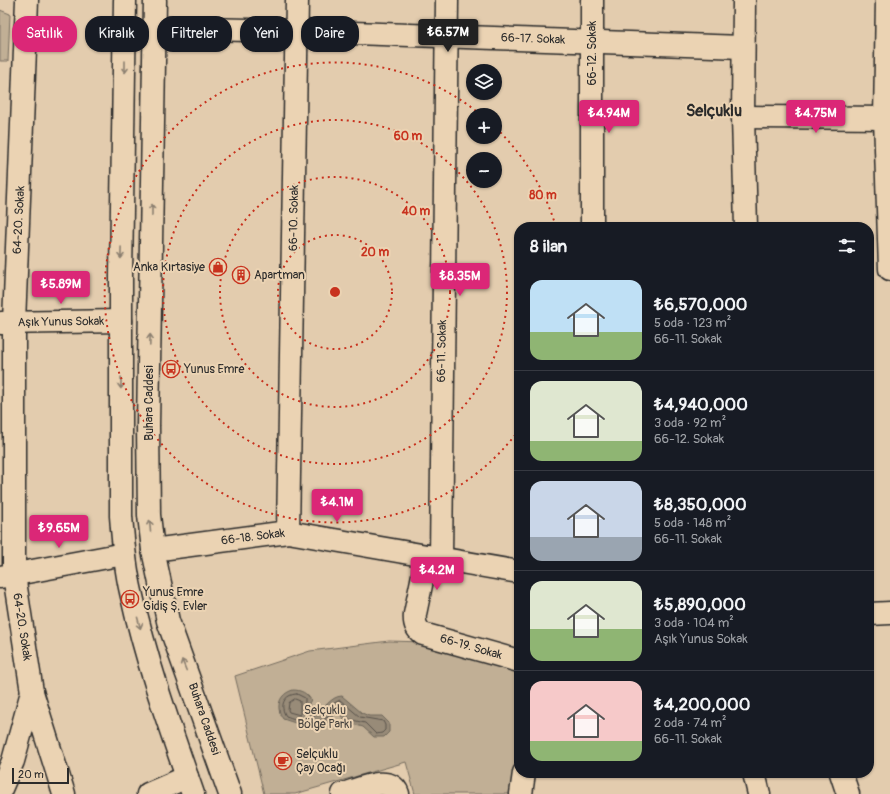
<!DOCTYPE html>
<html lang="tr">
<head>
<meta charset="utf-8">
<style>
  body { margin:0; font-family:Pangolin,sans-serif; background:#20242c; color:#f1f3f6; height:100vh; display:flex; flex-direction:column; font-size:15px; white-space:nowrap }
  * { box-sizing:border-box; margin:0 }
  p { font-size:13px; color:#9ea1a6 }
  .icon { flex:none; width:22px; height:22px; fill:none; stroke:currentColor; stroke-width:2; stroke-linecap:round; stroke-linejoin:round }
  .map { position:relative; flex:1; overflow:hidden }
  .details { position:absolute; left:514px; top:222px; width:360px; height:556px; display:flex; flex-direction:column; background:#171b24; border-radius:16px; box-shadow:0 1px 3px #0004 }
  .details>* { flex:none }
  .banner { position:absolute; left:12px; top:16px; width:380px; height:36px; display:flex; gap:8px }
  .buttons { position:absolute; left:466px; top:64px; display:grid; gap:8px }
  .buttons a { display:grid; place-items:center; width:36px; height:36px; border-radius:50%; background:#171b24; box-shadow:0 1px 3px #0004; font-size:20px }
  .scale { position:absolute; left:12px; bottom:10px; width:57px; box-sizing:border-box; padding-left:4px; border:2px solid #2b2b2b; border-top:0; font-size:11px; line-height:14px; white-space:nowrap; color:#2b2b2b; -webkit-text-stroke:3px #ebd3b3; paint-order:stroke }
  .price { position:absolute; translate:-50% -34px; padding:0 9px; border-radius:4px; background:#db2777; color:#fff; font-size:13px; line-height:26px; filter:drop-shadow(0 1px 2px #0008) }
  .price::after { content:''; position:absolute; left:50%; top:24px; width:12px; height:9px; margin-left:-6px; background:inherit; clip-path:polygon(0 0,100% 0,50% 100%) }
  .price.active { background:#222; color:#fff }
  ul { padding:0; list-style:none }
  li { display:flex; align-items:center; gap:12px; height:100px; padding:0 16px }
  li+li { border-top:1px solid #363941 }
  li span { display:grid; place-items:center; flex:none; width:112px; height:80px; border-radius:12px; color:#555 }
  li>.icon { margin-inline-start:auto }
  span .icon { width:48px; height:48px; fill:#fffc; stroke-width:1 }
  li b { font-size:17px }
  h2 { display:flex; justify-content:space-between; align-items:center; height:48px; padding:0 16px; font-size:17px }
  .tag { padding:0 14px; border-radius:16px; background:#171b24; box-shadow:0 1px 3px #0004; font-size:14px; line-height:36px }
  .tag.active { background:#db2777; color:#fff }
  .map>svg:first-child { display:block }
</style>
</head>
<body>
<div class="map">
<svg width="890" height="794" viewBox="0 0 890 794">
  <rect width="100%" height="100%" fill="#e3ccae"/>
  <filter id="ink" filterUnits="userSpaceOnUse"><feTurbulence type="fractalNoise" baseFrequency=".025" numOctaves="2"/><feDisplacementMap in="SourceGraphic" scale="8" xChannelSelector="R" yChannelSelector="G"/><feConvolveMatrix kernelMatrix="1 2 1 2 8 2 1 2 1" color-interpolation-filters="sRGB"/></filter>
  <g filter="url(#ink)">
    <g fill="#c1af95" stroke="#766d60">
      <polygon points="0,10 10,14 8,61 0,61"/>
      <polygon points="389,641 425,642 519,665 519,758 513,794 415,794 406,762 295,794 264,794 235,676 310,651"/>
    </g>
    <path fill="#988b78" stroke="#6c6559" d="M293 690C301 690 307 693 311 700L309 703V708L313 712C325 711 330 696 342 696L362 713 369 716H382L389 723V732L384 737H374L363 727 346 722 338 712C333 714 331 719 327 723 314 731 296 723 283 719 275 707 279 694 293 690Z"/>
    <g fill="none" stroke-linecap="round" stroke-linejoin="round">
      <g stroke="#57514a" stroke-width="1">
        <path d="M297 694 305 698V710L312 715C326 717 329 704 340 700L360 717 383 721 385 725V730L382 733 376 734 365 723 348 719 344 710 338 708C331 709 331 713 326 718 316 728 298 720 286 716 279 706 284 694 297 694Z"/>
        <polygon points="295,699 300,701 300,715 289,712 288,710 289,703"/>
      </g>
      <defs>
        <g id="street">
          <polyline points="27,0 14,322 14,575 32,692 64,794"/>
          <polyline points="744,0 743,117 746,227"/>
          <polyline points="887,0 885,118 890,269"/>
          <polyline points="155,28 297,31 742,47"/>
          <polyline points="743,117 890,118"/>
          <polyline points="592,227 592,0"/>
          <polyline points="1,323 121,321"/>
          <polyline points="288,532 297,0"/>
          <polyline points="153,550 288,532 519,572"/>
          <path d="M427 556 415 614C414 623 416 629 423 634L519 661"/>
          <polyline points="441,558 447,0"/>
          <polyline points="0,577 124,554"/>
          <polyline points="869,614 890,613"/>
          <polyline points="754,773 759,794"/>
          <polyline points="841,773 848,794"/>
          <polyline points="0,791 13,761 32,692"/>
          <polyline points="148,794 187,777"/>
          <path d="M343 794C358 790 391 773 398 794"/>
          <polyline points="521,794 524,773"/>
        </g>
        <g id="primary">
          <path d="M125 0 121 276V516C123 542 125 567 131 592 146 661 170 728 193 794"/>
          <polyline points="155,0 148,426 149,515 153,550 168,621 230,794"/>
        </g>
      </defs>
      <use href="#street" stroke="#2b2b2b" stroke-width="25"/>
      <use href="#primary" stroke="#2b2b2b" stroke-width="25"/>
      <use href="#street" stroke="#ebd3b3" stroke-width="22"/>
      <use href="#primary" stroke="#ebd3b3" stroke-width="22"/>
    </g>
    <defs><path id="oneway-shaft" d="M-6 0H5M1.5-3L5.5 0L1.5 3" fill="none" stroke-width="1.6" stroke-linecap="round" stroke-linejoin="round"/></defs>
    <g stroke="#8b7f6f">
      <use href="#oneway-shaft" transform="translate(125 67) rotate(90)"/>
      <use href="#oneway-shaft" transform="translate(152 210) rotate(-90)"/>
      <use href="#oneway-shaft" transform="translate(121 253) rotate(91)"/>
      <use href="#oneway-shaft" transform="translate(150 340) rotate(-88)"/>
      <use href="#oneway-shaft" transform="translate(121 383) rotate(91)"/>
      <use href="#oneway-shaft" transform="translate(150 526) rotate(-95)"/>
      <use href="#oneway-shaft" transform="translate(139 623) rotate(75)"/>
      <use href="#oneway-shaft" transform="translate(184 665) rotate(-112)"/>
    </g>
  </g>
  <g fill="none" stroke="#c8321e" stroke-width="2" stroke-dasharray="2 4">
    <circle cx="335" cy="292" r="57"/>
    <circle cx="335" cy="292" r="115"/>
    <circle cx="335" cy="292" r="172"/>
    <path d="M519 430A230 230 0 1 1 481 115M496 128A230 230 0 0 1 556 227"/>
  </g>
  <defs>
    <symbol id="shop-ring" viewBox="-11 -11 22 22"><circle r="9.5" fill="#ebd3b3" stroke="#c8321e" stroke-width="1.5"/><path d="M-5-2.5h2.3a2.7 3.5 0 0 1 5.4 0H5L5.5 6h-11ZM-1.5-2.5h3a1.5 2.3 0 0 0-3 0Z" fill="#c8321e"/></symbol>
    <symbol id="building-ring" viewBox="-11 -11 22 22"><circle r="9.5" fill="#ebd3b3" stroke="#c8321e" stroke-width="1.5"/><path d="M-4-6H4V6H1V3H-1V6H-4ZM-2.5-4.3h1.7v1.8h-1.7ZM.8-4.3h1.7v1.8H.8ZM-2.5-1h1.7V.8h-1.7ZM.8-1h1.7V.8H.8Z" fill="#c8321e"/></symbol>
    <symbol id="bus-ring" viewBox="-11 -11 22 22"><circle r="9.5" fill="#ebd3b3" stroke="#c8321e" stroke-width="1.5"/><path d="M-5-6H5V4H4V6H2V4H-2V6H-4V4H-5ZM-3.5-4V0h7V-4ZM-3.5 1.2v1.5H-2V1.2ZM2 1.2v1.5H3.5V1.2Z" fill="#c8321e"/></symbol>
    <symbol id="cafe-ring" viewBox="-11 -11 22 22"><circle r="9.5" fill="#ebd3b3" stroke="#c8321e" stroke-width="1.5"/><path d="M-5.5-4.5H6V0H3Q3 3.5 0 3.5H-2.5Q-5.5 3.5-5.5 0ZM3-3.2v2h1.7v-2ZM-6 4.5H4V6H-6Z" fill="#c8321e"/></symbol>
  </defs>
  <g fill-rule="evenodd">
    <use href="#shop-ring" x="208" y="257" width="20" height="20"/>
    <use href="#building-ring" x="231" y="265" width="20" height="20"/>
    <use href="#bus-ring" x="161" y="359" width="20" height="20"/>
    <use href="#bus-ring" x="120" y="589" width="20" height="20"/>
    <use href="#cafe-ring" x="273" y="751" width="20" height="20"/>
  </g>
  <g text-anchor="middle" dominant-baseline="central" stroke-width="4" stroke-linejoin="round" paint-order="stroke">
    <g font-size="12" fill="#2b2b2b" stroke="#ebd3b3">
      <text transform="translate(533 39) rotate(2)">66-17. Sokak</text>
      <text transform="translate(592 53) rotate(-90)">66-12. Sokak</text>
      <text transform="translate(294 218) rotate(-89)">66-10. Sokak</text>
      <text transform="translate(19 220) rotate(-87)">64-20. Sokak</text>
      <text transform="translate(61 322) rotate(-1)">Aşık Yunus Sokak</text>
      <text transform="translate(442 351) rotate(-89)">66-11. Sokak</text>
      <text transform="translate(149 403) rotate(-90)">Buhara Caddesi</text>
      <text transform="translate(253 537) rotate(-7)">66-18. Sokak</text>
      <text transform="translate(22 627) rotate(81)">64-20. Sokak</text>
      <text transform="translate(471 647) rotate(16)">66-19. Sokak</text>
      <text transform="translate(204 719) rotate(71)">Buhara Caddesi</text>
    </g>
    <g font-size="12" fill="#2b2b2b" stroke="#ebd3b3" text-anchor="start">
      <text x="205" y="267" text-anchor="end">Anka Kırtasiye</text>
      <text x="254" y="275">Apartman</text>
      <text x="184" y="369">Yunus Emre</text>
      <text x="143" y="592">Yunus Emre<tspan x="143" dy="14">Gidiş Ş. Evler</tspan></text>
      <text x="296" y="754">Selçuklu<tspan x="296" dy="14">Çay Ocağı</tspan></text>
    </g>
    <g font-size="12" fill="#494540" stroke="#ebd3b3">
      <text x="325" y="710">Selçuklu<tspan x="325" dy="14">Bölge Parkı</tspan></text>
    </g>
    <g font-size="16" font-weight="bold" fill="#2b2b2b" stroke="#ebd3b3">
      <text x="714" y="111">Selçuklu</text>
    </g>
  </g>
  <circle cx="335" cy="292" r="6" fill="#c8321e" stroke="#ebd3b3" stroke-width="2"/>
  <g font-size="12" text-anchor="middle" font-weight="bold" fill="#c8321e" stroke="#ebd3b3" stroke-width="4" stroke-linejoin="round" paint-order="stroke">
    <text x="408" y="140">60 m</text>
    <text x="543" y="199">80 m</text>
    <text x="416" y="215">40 m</text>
    <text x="375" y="256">20 m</text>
  </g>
</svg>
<div class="buttons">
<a><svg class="icon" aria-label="layers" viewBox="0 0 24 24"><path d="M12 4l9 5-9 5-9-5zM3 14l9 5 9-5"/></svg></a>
<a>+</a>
<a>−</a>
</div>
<div class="scale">20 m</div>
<b class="price active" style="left:448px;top:53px">₺6.57M</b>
<b class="price" style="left:609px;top:134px">₺4.94M</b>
<b class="price" style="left:816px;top:134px">₺4.75M</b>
<b class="price" style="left:460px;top:297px">₺8.35M</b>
<b class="price" style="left:61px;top:305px">₺5.89M</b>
<b class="price" style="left:337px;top:523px">₺4.1M</b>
<b class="price" style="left:59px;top:549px">₺9.65M</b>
<b class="price" style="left:437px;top:591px">₺4.2M</b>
<div class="banner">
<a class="tag active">Satılık</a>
<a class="tag">Kiralık</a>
<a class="tag">Filtreler</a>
<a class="tag">Yeni</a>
<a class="tag">Daire</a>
</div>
<section class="details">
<h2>8 ilan<svg class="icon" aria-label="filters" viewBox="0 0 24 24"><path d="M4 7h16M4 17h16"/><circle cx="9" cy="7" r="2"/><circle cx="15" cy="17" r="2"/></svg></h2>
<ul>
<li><span style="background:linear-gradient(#bfe0f5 65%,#8fb573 0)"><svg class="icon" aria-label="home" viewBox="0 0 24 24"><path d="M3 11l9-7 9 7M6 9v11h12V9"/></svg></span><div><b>₺6,570,000</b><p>5 oda · 123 m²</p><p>66-11. Sokak</p></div></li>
<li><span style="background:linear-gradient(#dfe7d0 75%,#8fb573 0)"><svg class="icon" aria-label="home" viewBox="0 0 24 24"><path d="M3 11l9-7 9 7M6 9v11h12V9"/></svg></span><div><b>₺4,940,000</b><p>3 oda · 92 m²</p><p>66-12. Sokak</p></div></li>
<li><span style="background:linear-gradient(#c9d6e8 70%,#9aa5b1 0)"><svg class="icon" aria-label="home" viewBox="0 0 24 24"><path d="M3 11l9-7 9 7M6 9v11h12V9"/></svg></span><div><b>₺8,350,000</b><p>5 oda · 148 m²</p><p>66-11. Sokak</p></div></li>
<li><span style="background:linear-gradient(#dfe7d0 60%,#8fb573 0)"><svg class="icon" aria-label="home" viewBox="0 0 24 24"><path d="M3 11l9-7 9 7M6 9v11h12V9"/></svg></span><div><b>₺5,890,000</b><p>3 oda · 104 m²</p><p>Aşık Yunus Sokak</p></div></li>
<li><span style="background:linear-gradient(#f6c9c9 75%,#8fb573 0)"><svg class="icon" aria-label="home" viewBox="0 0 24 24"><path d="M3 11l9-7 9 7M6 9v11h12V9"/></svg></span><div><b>₺4,200,000</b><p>2 oda · 74 m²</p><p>66-11. Sokak</p></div></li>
</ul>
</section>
</div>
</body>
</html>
